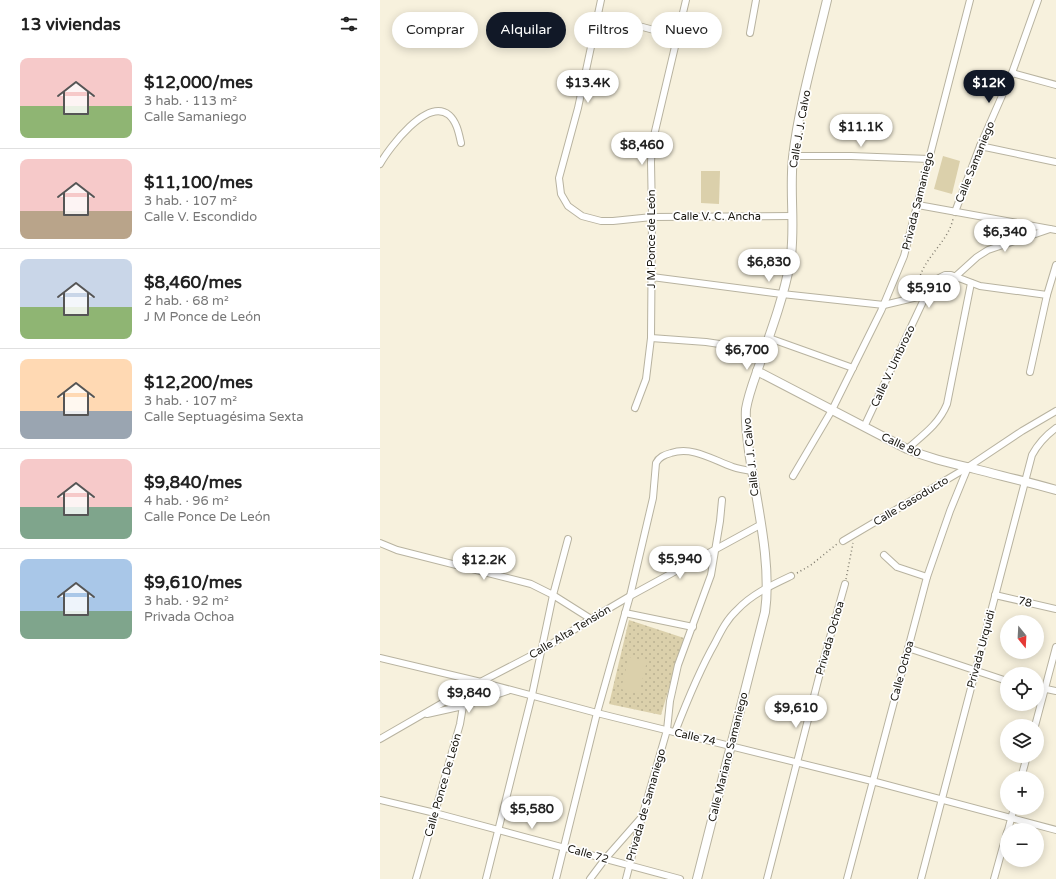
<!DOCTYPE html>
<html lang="es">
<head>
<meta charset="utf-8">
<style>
  body { margin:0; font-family:"Varela Round",sans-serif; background:#f6f6f6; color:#222; height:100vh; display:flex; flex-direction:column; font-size:15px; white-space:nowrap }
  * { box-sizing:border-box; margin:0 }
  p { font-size:13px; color:#767676 }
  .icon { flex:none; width:22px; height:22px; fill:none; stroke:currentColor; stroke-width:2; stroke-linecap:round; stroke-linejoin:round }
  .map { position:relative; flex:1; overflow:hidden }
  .details { display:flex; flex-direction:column; background:#fff; width:380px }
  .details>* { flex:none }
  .top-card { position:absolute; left:12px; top:12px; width:380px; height:36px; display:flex; gap:8px }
  .needle { width:26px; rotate:162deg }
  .buttons { position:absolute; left:620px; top:615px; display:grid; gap:8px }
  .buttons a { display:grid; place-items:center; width:44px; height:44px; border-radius:50%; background:#fff; box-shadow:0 2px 10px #0003; font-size:20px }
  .price { position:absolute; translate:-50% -34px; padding:0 9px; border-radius:14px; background:#fff; color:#222; font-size:13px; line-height:26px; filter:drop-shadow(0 1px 2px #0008) }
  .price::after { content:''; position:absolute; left:50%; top:24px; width:12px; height:9px; margin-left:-6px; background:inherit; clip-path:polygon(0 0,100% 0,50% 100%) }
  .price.current { background:#111827; color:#fff }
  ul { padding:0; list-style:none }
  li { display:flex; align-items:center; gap:12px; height:100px; padding:0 20px }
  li+li { border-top:1px solid #e0e0e0 }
  li span { display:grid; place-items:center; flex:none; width:112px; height:80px; border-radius:8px; color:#555 }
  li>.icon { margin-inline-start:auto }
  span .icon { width:48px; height:48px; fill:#fffc; stroke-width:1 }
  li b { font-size:17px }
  h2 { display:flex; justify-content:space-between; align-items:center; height:48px; padding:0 20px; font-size:17px }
  .chip { padding:0 14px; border-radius:18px; background:#fff; box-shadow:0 2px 10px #0003; font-size:14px; line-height:36px }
  .chip.current { background:#111827; color:#fff }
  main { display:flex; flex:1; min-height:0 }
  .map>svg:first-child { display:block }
</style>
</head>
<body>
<main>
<section class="details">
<h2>13 viviendas<svg class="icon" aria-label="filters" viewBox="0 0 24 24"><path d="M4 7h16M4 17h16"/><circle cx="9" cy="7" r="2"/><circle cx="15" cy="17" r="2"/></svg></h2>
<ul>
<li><span style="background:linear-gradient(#f6c9c9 60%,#8fb573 0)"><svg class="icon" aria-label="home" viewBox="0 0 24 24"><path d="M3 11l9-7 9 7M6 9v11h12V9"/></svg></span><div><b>$12,000/mes</b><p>3 hab. · 113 m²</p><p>Calle Samaniego</p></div></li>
<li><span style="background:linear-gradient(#f6c9c9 65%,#b9a48a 0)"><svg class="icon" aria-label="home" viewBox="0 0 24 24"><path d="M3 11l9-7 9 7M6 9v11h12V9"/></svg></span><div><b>$11,100/mes</b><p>3 hab. · 107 m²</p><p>Calle V. Escondido</p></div></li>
<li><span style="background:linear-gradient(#c9d6e8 60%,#8fb573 0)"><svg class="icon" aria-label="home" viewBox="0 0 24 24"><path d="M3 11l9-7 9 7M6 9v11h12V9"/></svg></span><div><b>$8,460/mes</b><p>2 hab. · 68 m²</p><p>J M Ponce de León</p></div></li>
<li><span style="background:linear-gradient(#ffd9b3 65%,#9aa5b1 0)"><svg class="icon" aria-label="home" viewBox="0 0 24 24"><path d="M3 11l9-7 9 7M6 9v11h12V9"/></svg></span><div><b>$12,200/mes</b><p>3 hab. · 107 m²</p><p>Calle Septuagésima Sexta</p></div></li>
<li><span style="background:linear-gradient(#f6c9c9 60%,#7fa58c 0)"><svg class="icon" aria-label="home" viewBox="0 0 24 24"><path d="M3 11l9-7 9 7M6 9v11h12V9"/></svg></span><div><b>$9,840/mes</b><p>4 hab. · 96 m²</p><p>Calle Ponce De León</p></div></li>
<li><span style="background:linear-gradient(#a9c7e8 65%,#7fa58c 0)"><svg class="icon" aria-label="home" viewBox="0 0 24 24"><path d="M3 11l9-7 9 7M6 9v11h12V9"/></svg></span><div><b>$9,610/mes</b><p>3 hab. · 92 m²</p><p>Privada Ochoa</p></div></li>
</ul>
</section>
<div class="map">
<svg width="676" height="879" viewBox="0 0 676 879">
  <defs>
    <pattern id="park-dots" width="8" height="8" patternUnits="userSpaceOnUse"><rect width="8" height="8" fill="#dbd0ab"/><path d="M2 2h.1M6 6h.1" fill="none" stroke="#bbb292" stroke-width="1.8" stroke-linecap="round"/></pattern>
  </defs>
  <rect width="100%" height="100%" fill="#f7f1dd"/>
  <polygon fill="url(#park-dots)" points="249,620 304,638 281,715 229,704"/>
  <g fill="#dbd0ab">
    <polygon points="563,156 580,161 572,194 554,189"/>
    <polygon points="321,171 340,171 339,204 321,203"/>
    <polygon points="249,657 267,661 259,694 241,689"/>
  </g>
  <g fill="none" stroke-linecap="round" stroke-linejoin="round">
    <defs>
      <g id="minor">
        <polyline points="221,0 198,108 179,178 181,194 188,206 202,216 221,221 233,221 272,217 413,216"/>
        <polyline points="218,15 296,36"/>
        <polyline points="370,33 376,0"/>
        <polyline points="632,73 676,85"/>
        <polyline points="600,146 676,162"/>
        <polyline points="413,156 471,156 549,159"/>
        <path d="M0 164C9 148 47 97 69 115 77 122 79 134 81 143"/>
        <polyline points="538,205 676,230"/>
        <polyline points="575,212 600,146 632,73 658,0"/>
        <polyline points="576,276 597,257 608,250 670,229"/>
        <polyline points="272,277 402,294 504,305 546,295"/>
        <polyline points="271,338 326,342 346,345 383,355"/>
        <polyline points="389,338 473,368"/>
        <polyline points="650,372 667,295 676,265"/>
        <polyline points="255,408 266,379 271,338 272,217 271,162 272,144 306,0"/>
        <polyline points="484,427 546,295 555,280 565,275 571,275 600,286 667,295"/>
        <path d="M527 449C543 435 559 424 567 404L591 283"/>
        <polyline points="413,476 452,410 501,311 524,256 590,0"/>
        <polyline points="463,541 588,467 642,431 676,411"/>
        <polyline points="0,543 17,550 151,584 173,595 211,619"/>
        <polyline points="504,555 517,567 547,577"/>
        <polyline points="615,595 676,609"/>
        <polyline points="245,613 313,627"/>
        <polyline points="528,648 627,681"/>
        <polyline points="0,658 101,682 217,713 492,781 676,830"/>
        <polyline points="657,687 676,691"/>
        <polyline points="47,714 83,706 130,690"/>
        <polyline points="655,726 676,647"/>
        <path d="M295 732C307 701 319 671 335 643 341 631 347 619 357 610 372 594 392 585 411 576"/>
        <polyline points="0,739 85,690 162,650 211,619 250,596 380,525"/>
        <polyline points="641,778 647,756"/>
        <polyline points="0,800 55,813 300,879"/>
        <polyline points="628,830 634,808"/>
        <polyline points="36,879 80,724 83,706 85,690"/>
        <polyline points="106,879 152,695 173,595 188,539"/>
        <path d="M176 879 217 713 250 596 273 498 276 463C279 457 284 455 291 453 313 446 333 460 353 467 359 469 365 470 372 471"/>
        <polyline points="210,879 225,859 261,818"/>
        <polyline points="246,879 262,817 287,730 290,701 298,665 331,575 340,521 342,500"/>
        <polyline points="387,879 441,669 465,584"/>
        <polyline points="467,879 547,577 570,511 588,467"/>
        <path d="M541 879 652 455C658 444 665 436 676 428"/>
        <polyline points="614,879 627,832"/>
      </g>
      <g id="tertiary">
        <path d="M377 371 527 449C551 459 570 463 595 469 622 476 649 482 676 490"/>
        <path d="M317 879 385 612C392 562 376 501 369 451 367 437 365 423 366 409 369 391 377 373 382 357 393 326 404 295 410 263 416 228 409 193 413 157 419 105 435 51 447 0"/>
      </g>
    </defs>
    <use href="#minor" stroke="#b8b3a0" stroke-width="8"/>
    <use href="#tertiary" stroke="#b8b3a0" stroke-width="10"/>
    <g stroke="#7e7a6d" stroke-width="1.5" stroke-dasharray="1 3" stroke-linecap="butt">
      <path d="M538 291C537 261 567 246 573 219"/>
      <polyline points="417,573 431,565 457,544"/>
      <polyline points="466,579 473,543"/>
    </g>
    <use href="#minor" stroke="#fff" stroke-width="6"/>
    <use href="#tertiary" stroke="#fff" stroke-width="8"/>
  </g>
  <g text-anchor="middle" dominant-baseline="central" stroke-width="3.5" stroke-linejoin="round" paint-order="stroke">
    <g font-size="11" fill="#191710" stroke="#fff">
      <text transform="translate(420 129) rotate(-80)">Calle J. J. Calvo</text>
      <text transform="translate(595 162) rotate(-68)">Calle Samaniego</text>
      <text transform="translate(538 201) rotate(-76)">Privada Samaniego</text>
      <text x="337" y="216">Calle V. C. Ancha</text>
      <text transform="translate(271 239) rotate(-90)">J M Ponce de León</text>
      <text transform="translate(513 366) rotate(-65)">Calle V. Umbrozo</text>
      <text transform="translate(521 445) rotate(25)">Calle 80</text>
      <text transform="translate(371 457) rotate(-96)">Calle J. J. Calvo</text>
      <text transform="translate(531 501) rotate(-31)">Calle Gasoducto</text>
      <text transform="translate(645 602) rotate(13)">78</text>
      <text transform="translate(190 632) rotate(-31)">Calle Alta Tensión</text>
      <text transform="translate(450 638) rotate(-74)">Privada Ochoa</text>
      <text transform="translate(601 649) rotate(-75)">Privada Urquidi</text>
      <text transform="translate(522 671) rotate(-75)">Calle Ochoa</text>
      <text transform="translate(315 737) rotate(13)">Calle 74</text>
      <text transform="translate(348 757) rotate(-76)">Calle Mariano Samaniego</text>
      <text transform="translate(63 785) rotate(-74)">Calle Ponce De León</text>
      <text transform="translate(266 805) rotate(-74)">Privada de Samaniego</text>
      <text transform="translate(208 854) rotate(16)">Calle 72</text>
    </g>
  </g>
</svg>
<div class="buttons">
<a><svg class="needle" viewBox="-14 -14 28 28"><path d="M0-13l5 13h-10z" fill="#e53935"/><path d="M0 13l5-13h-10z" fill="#767676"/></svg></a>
<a><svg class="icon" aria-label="locate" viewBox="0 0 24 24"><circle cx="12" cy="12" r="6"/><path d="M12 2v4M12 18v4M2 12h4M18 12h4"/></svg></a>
<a><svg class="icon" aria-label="layers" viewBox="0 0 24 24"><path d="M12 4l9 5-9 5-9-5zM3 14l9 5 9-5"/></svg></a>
<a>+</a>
<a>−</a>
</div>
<b class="price" style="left:208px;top:104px">$13.4K</b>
<b class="price current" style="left:609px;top:104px">$12K</b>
<b class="price" style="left:481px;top:148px">$11.1K</b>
<b class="price" style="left:262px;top:166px">$8,460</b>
<b class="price" style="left:625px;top:253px">$6,340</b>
<b class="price" style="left:389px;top:283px">$6,830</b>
<b class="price" style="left:549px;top:309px">$5,910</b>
<b class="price" style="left:367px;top:371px">$6,700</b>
<b class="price" style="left:300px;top:580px">$5,940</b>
<b class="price" style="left:104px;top:581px">$12.2K</b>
<b class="price" style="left:89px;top:714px">$9,840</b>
<b class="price" style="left:416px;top:729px">$9,610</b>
<b class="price" style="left:152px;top:830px">$5,580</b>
<div class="top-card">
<a class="chip">Comprar</a>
<a class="chip current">Alquilar</a>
<a class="chip">Filtros</a>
<a class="chip">Nuevo</a>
</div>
</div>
</main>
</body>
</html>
